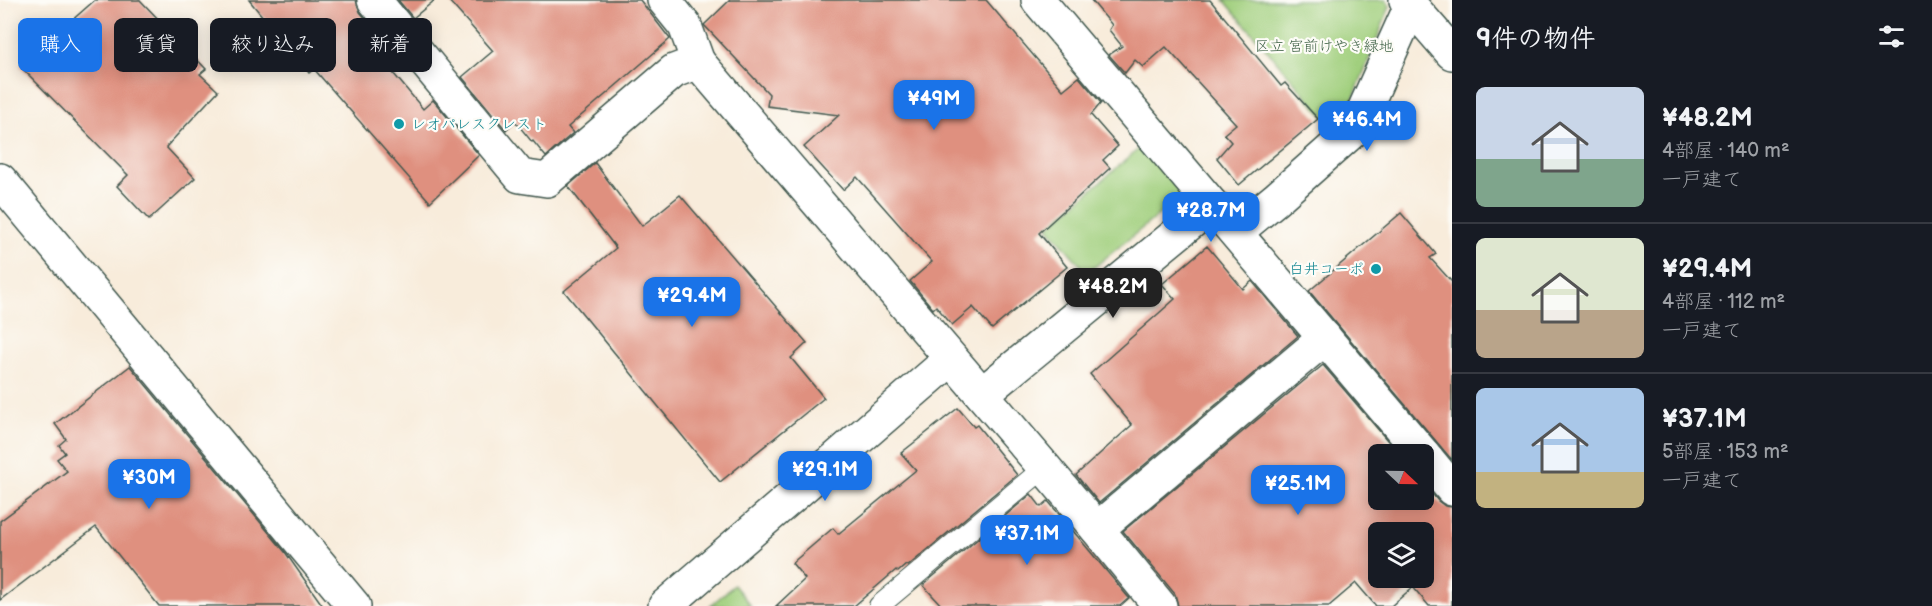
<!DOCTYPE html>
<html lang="ja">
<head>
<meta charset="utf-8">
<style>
  body { margin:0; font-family:"Balsamiq Sans","Klee One",sans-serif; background:#242831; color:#f1f3f6; height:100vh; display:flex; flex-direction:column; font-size:22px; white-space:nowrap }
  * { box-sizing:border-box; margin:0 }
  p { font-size:20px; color:#9ea1a6 }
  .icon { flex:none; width:33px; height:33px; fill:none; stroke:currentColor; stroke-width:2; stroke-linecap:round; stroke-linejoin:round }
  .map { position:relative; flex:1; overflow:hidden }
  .side { display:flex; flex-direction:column; background:#171b24; width:480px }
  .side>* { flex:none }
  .banner { position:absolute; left:18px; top:18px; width:570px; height:54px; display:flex; gap:12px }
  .needle { width:39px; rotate:112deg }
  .tools { position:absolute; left:1368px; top:444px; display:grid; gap:12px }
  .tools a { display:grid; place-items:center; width:66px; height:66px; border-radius:9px; background:#171b24; box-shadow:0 3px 15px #0003; font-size:30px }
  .price { position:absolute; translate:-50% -51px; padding:0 14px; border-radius:12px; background:#1a73e8; color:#fff; font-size:20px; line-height:39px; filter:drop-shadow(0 2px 3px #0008) }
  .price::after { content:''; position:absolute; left:50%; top:36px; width:18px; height:14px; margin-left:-9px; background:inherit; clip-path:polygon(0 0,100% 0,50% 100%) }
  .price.active { background:#222; color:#fff }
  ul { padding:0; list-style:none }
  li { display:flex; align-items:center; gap:18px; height:150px; padding:0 24px }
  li+li { border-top:2px solid #363941 }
  li span { display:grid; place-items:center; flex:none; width:168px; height:120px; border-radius:9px; color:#555 }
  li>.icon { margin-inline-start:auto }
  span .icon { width:72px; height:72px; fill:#fffc; stroke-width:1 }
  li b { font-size:26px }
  h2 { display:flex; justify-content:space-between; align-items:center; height:72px; padding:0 24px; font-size:26px }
  .tag { padding:0 21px; border-radius:9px; background:#171b24; box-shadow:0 3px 15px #0003; font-size:21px; line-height:54px }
  .tag.active { background:#1a73e8; color:#fff }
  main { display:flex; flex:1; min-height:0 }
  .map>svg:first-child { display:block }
</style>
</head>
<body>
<main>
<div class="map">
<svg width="1452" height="606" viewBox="0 0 1452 606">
  <rect width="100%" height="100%" fill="#fdfcf7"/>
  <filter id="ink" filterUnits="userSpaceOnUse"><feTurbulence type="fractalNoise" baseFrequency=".0167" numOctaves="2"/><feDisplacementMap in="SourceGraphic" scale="12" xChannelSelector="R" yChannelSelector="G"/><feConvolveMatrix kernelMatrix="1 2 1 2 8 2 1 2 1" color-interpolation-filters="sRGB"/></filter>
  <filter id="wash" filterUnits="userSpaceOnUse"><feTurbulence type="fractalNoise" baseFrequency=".008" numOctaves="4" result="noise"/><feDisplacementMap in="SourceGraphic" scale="24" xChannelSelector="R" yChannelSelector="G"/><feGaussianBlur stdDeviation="1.35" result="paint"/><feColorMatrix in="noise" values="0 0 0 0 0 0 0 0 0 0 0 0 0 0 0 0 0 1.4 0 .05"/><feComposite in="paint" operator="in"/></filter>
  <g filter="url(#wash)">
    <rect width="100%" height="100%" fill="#f8ecdb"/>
    <g fill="#a0cf7d" stroke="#608658" stroke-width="1.5">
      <polygon points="1224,0 1386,0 1390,6 1348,112 1331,125"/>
      <polygon points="1142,146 1183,195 1087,273 1048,227"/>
      <polygon points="734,585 751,606 710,606"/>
    </g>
    <g id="blocks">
      <g fill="#df907f" fill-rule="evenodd">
        <polygon points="95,0 140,0 206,69 200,74 218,91 166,147 195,178 149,220 117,186 128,175 20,66"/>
        <polygon points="249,0 356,0 360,12 384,41 374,50 423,109 433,100 479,155 430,202 314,69 309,73"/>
        <polygon points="398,0 435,0 413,18"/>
        <polygon points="448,0 640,0 670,39 568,127 573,133 546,157 533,141 532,142 515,121 506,130 462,77 493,51"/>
        <polygon points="730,0 986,0 1063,90 1079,77 1101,103 1091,115 1118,146 1103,160 1110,168 1039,233 1067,267 992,329 973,307 952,325 936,306 933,309 910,281 932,262 857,177 843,190 804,147 839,115 767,106 769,94 704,25"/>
        <polygon points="1091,0 1210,0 1281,86 1285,83 1318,119 1239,185 1217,158 1231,142 1224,134 1236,124 1166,47 1143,67 1135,60 1125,73 1109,55 1122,46 1109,30 1112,25"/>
        <polygon points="595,163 642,226 680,195 807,343 791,358 824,398 720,482 564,291 616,248 568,186"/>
        <polygon points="1401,213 1436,254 1430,258 1452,282 1452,460 1309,291"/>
        <polygon points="1207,246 1243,289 1252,281 1298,336 1099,503 1076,475 1132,425 1090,374 1175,299 1162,284"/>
        <path d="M1323 365 1399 454H1378V500H1424V484L1438 501 1445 506 1452 507V606H1429L1413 587 1391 606H1376L1356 583 1329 606H1178L1175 594 1123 531ZM1378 532H1424V578H1378Z"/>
        <polygon points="130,366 285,552 323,606 159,606 96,527 0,600 0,521 67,471 57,459 65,453 59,445 66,439 55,424"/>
        <polygon points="958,408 974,427 977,425 1017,475 908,566 906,565 898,572 896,570 854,606 776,606 805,579 792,563 833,528 838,534 916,470 901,453"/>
        <polygon points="1031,494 1041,507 1048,501 1129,598 1120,606 942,606 923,585"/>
      </g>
    </g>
  </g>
  <g filter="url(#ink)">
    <use href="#blocks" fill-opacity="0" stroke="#40574d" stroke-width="1.5"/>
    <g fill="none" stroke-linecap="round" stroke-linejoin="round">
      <defs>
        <polyline id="lane" points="879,606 1044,468"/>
        <g id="street">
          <polyline points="374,0 520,176 547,180 674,71 698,62 1097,529 1160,606"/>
          <polyline points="664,0 685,26 698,62"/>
          <polyline points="1038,0 1423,454"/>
          <polyline points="1406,0 1452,53"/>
          <polyline points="0,180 354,606"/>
          <polyline points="1236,232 1276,199 1356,128 1411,6"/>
          <polyline points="982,394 1212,205"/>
          <polyline points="1424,455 1452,489"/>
          <polyline points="1097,529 1325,338"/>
          <polyline points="665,606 951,359"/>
        </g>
      </defs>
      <use href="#lane" stroke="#40574d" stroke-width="22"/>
      <use href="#street" stroke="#40574d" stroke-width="36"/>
      <use href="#lane" stroke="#fff" stroke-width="20"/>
      <use href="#street" stroke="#fff" stroke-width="33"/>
    </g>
  </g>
  <g fill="#0f9aa8" stroke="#fdfcf7" stroke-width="2">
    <circle cx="399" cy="124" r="6"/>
    <circle cx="1376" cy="269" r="6"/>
  </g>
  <g text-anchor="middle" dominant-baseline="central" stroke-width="4.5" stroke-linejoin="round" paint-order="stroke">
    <g font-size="15" fill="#3f6246" stroke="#fdfcf7">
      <text x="1324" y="46">区立 宮前けやき緑地</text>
    </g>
    <g font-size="15" fill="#0d838f" stroke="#fdfcf7" text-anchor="start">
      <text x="411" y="124">レオパレスクレスト</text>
      <text x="1364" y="269" text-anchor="end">白井コーポ</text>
    </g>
  </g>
</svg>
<div class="tools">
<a><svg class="needle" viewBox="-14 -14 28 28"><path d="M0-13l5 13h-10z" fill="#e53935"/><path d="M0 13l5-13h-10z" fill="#9ea1a6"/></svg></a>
<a><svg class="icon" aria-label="layers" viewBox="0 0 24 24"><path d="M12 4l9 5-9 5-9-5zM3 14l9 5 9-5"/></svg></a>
</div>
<b class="price" style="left:934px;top:131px">¥49M</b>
<b class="price" style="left:1367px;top:152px">¥46.4M</b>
<b class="price" style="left:1211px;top:243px">¥28.7M</b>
<b class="price active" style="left:1113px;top:319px">¥48.2M</b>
<b class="price" style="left:692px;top:328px">¥29.4M</b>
<b class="price" style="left:825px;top:502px">¥29.1M</b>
<b class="price" style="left:149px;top:510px">¥30M</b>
<b class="price" style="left:1298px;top:516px">¥25.1M</b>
<b class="price" style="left:1027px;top:566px">¥37.1M</b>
<div class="banner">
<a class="tag active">購入</a>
<a class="tag">賃貸</a>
<a class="tag">絞り込み</a>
<a class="tag">新着</a>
</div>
</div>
<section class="side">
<h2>9件の物件<svg class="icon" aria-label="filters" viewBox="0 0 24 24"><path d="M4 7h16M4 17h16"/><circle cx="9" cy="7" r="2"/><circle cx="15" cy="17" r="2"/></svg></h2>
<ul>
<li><span style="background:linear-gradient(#c9d6e8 60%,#7fa58c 0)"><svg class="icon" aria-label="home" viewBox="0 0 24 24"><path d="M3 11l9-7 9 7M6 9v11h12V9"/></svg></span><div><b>¥48.2M</b><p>4部屋 · 140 m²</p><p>一戸建て</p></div></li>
<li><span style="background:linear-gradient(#dfe7d0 60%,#b9a48a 0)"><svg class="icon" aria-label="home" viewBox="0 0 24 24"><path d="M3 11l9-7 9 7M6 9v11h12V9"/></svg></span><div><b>¥29.4M</b><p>4部屋 · 112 m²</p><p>一戸建て</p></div></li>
<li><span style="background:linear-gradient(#a9c7e8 70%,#c2b280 0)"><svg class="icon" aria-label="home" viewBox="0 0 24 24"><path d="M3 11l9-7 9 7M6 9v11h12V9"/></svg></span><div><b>¥37.1M</b><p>5部屋 · 153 m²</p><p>一戸建て</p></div></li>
</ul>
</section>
</main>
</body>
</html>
